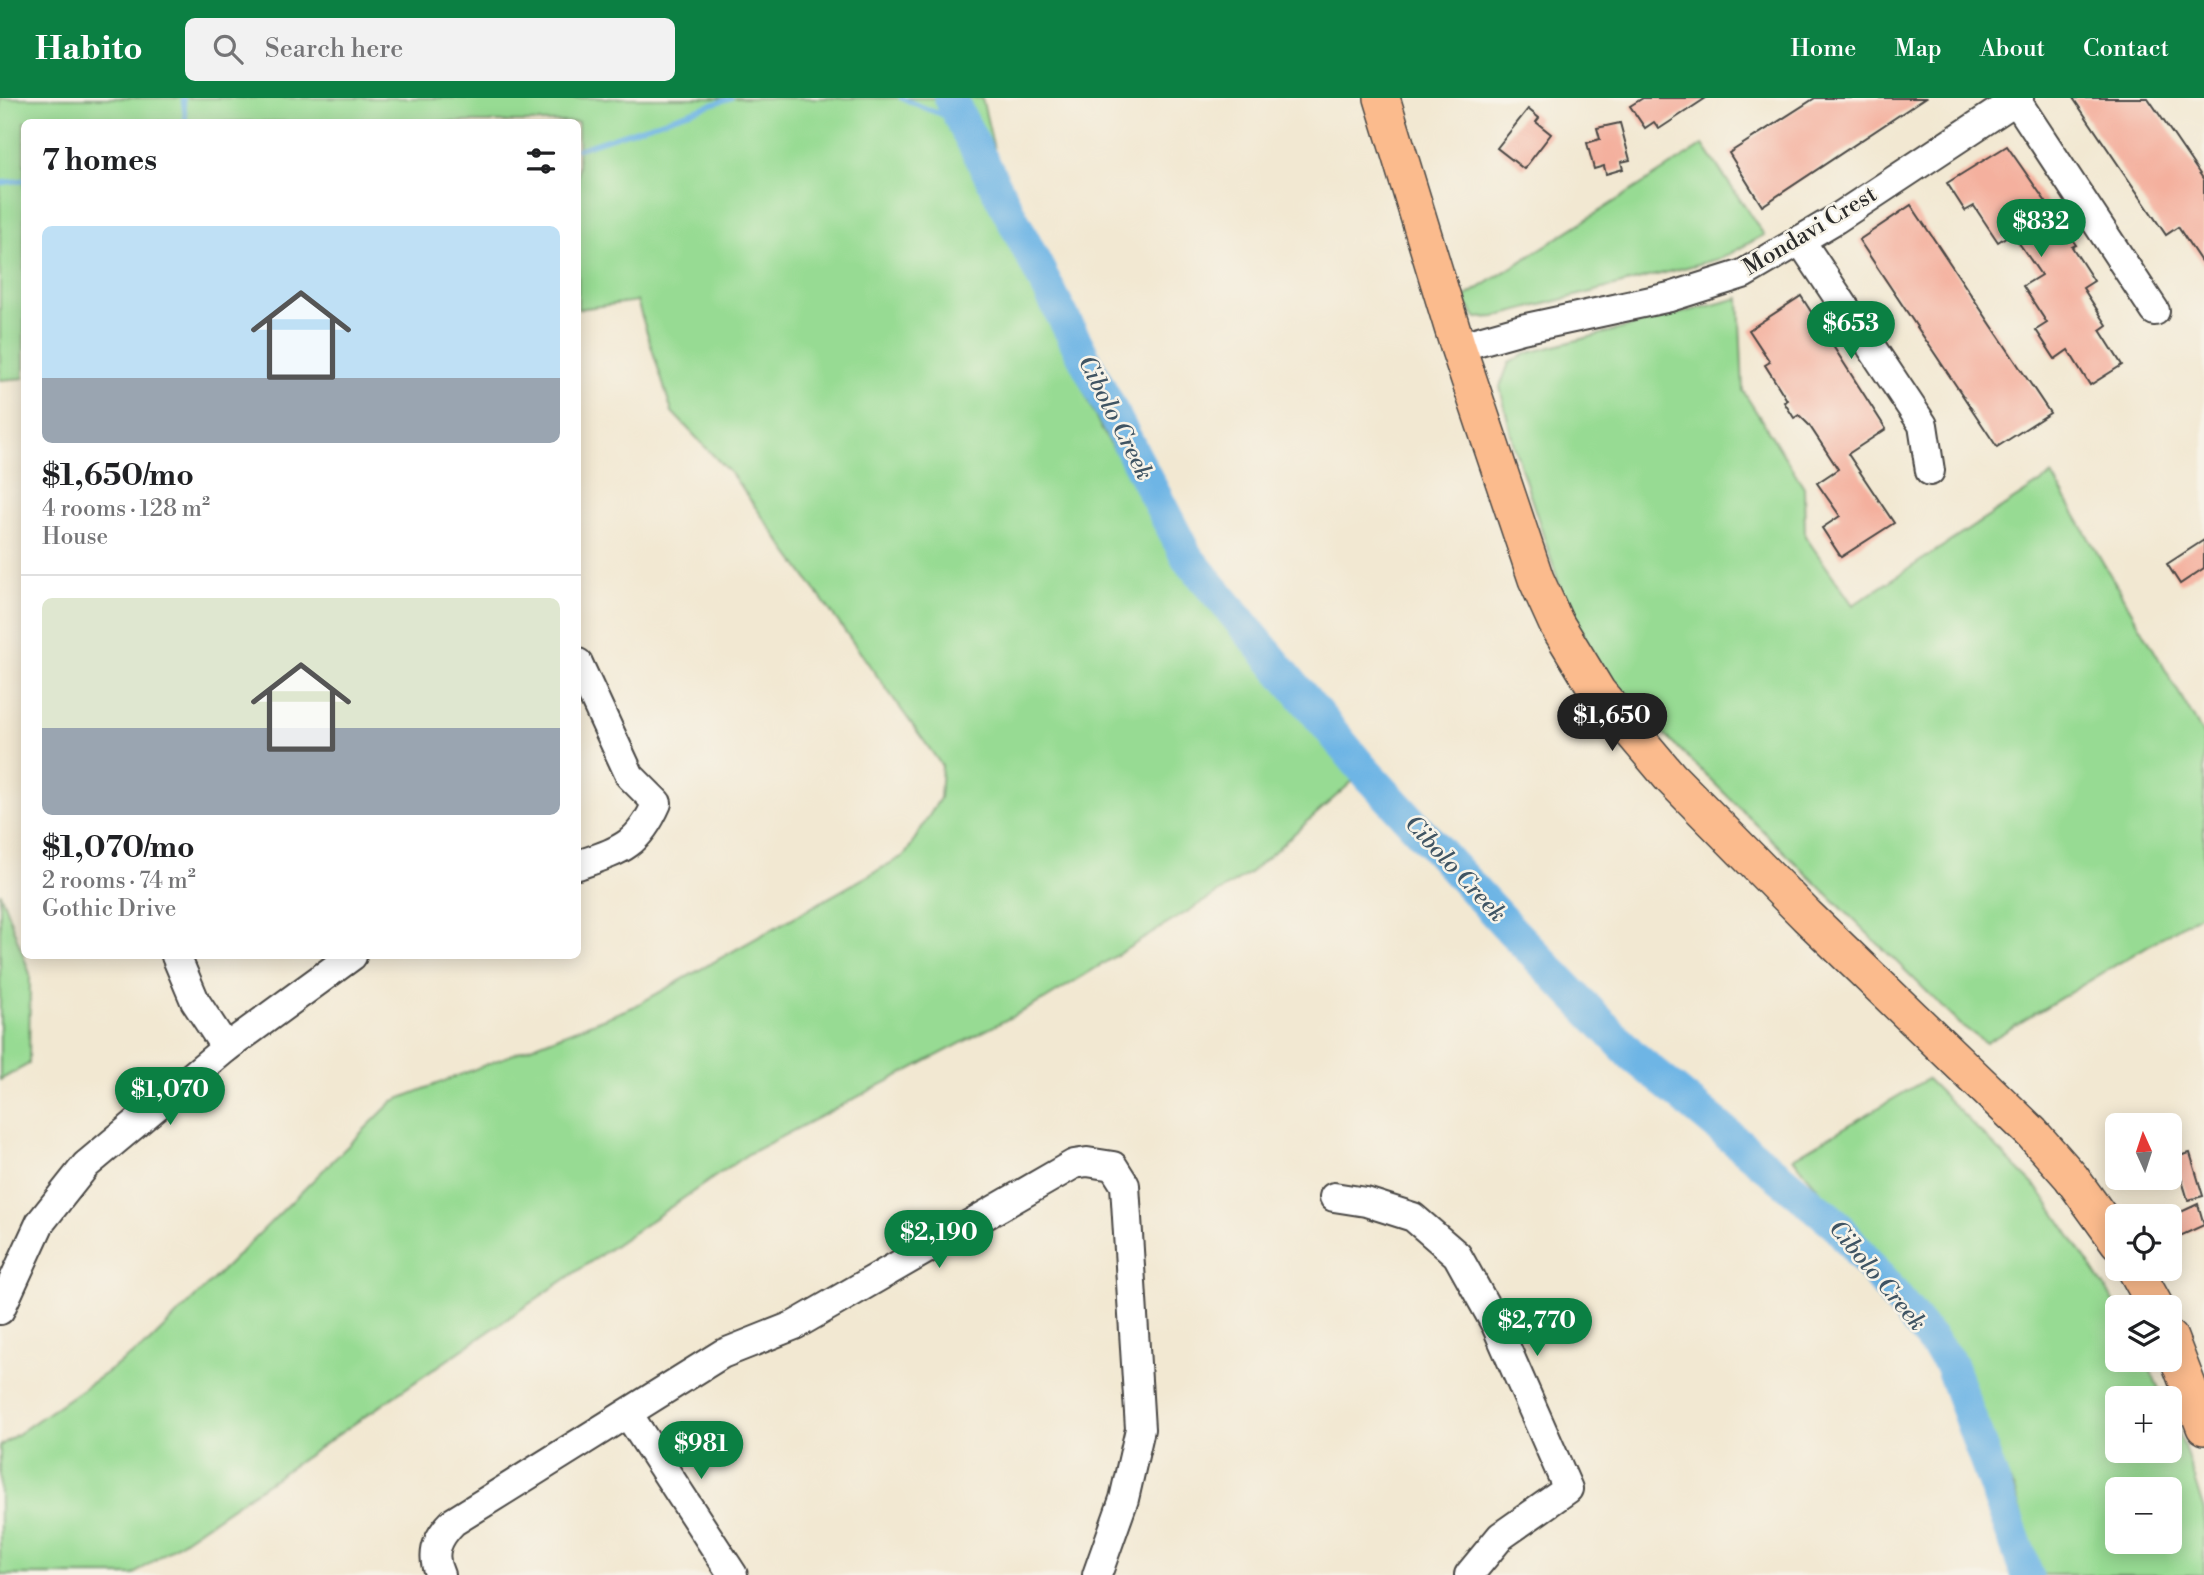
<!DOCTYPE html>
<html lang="en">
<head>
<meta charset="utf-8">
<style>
  body { margin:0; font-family:"Libre Bodoni",serif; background:#f2f2f2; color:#202124; height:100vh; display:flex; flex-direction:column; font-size:26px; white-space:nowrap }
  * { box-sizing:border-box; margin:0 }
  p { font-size:23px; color:#757577 }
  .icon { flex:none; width:38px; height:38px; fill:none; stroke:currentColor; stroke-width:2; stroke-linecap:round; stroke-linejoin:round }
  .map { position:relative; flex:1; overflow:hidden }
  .details { position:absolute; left:21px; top:21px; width:560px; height:840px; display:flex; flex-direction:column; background:#fff; border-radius:10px; box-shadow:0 4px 18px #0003 }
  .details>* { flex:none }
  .needle { width:46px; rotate:357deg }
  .controls { position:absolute; left:2105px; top:1015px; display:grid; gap:14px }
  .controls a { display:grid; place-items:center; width:77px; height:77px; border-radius:10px; background:#fff; box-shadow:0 4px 18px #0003; font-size:35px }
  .price { position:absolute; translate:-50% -60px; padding:0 16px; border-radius:24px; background:#0b8043; color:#fff; font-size:23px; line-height:46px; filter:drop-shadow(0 2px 4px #0008) }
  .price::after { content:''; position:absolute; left:50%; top:42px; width:21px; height:16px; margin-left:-10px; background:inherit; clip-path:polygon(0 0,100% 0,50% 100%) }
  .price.selected { background:#222; color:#fff }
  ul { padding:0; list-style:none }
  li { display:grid; align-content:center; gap:14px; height:371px; padding:0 21px }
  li+li { border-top:2px solid #e0e0e0 }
  li span { display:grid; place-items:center; height:217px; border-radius:10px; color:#555 }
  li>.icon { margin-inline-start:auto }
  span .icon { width:126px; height:126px; fill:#fffc; stroke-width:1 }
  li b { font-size:30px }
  h2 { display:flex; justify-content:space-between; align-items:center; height:84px; padding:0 21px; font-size:30px }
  header { display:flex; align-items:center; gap:42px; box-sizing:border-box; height:98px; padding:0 35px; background:#0b8043; color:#fff }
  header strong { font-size:33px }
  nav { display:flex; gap:38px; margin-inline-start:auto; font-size:24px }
  .search { width:490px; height:63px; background:#f2f2f2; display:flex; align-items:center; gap:18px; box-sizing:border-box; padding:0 24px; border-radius:10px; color:#757577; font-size:26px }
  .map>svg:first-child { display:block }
</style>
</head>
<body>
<header>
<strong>Habito</strong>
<div class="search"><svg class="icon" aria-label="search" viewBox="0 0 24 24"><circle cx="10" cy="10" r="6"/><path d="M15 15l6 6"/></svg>Search here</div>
<nav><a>Home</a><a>Map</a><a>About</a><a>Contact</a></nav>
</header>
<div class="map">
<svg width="2204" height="1477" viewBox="0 0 2204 1477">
  <rect width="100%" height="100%" fill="#f7f3e8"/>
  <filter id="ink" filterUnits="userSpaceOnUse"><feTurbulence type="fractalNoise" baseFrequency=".0143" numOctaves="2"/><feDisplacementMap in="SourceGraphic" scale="14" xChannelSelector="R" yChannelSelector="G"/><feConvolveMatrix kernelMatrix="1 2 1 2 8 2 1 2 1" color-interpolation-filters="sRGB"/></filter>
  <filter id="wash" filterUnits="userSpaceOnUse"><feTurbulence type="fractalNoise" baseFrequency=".00686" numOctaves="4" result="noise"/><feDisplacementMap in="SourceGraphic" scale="28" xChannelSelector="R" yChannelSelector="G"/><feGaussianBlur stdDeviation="1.57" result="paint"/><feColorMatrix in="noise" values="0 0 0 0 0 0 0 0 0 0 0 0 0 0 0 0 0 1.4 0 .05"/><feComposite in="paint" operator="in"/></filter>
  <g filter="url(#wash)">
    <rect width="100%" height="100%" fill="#f2e8d2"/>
    <g fill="#97db93" stroke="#61835f" stroke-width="2" fill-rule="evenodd">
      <polygon points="0,0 982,0 1017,150 1102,332 1195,482 1311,627 1363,674 1250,775 1044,902 748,1056 133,1477 0,1477 0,1348 149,1245 393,1003 633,909 905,757 940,700 942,668 733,378 672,314 637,203 578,211 578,24 24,24 24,280 0,282"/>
      <polygon points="1703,47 1764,137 1722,160 1495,219 1477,220 1462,201"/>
      <polygon points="1739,200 1743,293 1804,389 1805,438 1853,507 2052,377 2204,638 2204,814 1986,945 1961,927 1661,633 1651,637 1575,534 1514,348 1500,289 1509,265 1528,255"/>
      <polygon points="0,794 30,876 29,966 0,982"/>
      <path d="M1927 981 2040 1093 2118 1209V1262H2146L2163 1300H2118V1353H2170V1316L2183 1345 2204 1413V1477H2039L2014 1391 1906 1197 1793 1060ZM2170 1391V1444H2118V1391Z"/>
    </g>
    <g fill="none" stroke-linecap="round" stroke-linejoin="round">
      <g stroke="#6eb5e5" stroke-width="5">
        <polyline points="183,0 186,24"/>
        <polyline points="901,0 964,26"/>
        <polyline points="578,51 731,0"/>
        <polyline points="0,85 24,82"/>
      </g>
      <polyline stroke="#6eb5e5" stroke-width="33" points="950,0 1187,459 1362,670 1512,833 1633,958 1836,1126 1950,1265 2027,1477"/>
    </g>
    <g id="blocks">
      <g fill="#f4b09e">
        <polygon points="1643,0 1706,0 1659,31 1654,24 1645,30 1630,8"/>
        <polygon points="1815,0 1925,0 1762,108 1729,55"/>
        <polygon points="2073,0 2148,0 2204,82 2204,168 2178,129 2166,137"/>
        <polygon points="1528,11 1539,20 1536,24 1551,36 1524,71 1497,50"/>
        <polygon points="1620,25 1630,62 1621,64 1623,71 1606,76 1604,68 1594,71 1587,45 1600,41 1597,30"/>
        <polygon points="2007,48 2076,147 2072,149 2094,183 2083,190 2107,227 2100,232 2122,267 2090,287 2068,252 2055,261 2036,232 2047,225 2023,188 2041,177 2012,135 1998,144 1974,108 1965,113 1947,85"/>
        <polygon points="1911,107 2050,315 1997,349 1859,142"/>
        <polygon points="1801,198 1886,331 1848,356 1894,425 1841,459 1822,430 1840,418 1817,385 1838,371 1809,327 1799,317 1794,320 1784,304 1787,302 1765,267 1770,264 1749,232"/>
        <polygon points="2204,442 2204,470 2180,486 2167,466"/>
        <polygon points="2190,1055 2203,1098 2188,1102 2175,1059"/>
        <polygon points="2198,1106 2204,1127 2178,1139 2170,1119"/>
      </g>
    </g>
  </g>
  <g filter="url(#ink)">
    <use href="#blocks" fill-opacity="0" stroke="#494744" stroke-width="2"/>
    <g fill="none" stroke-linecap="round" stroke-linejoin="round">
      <defs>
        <g id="minor">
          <polyline points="2016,2 2155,213"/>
          <polyline points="1800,142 1923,327 1930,373"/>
          <polyline points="1458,249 1522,231 1670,199 1743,176 1836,121 2019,0"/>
          <path d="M578 565 630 678 657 705C638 748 621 752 578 767"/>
          <polyline points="176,858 195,903 226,950"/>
          <polyline points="1334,1099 1366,1104 1413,1119 1457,1157 1496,1227 1568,1391 1501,1438 1469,1477"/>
          <polyline points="0,1212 40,1125 86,1067 226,950 352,858"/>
          <polyline points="628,1316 733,1477"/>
          <path d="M440 1477C430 1456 437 1440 453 1424L722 1256 795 1227 1074 1066 1087 1064 1113 1068 1125 1087 1140 1331 1124 1401 1097 1477"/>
        </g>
        <g id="major">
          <polyline points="1382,0 1458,249 1536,481 1556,525 1598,594 1670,679 1807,818 2032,1035 2071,1079 2118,1144"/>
          <polyline points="2135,1171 2156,1209"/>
          <polyline points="2170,1240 2204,1329"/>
        </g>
      </defs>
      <use href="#minor" stroke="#494744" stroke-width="32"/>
      <use href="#major" stroke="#494744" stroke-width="38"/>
      <use href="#minor" stroke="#fff" stroke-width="28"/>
      <use href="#major" stroke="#fbbb8d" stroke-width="35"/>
    </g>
  </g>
  <g text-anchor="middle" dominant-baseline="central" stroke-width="5" stroke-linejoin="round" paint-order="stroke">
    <g font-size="23" fill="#2b2b2b" stroke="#f7f3e8">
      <text transform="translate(1810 133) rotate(-31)">Mondavi Crest</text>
    </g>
    <g font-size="24" font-style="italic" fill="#3f5463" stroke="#f7f3e8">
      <text transform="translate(1115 320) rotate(63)">Cibolo Creek</text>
      <text transform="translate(1455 771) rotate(47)">Cibolo Creek</text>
      <text transform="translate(1877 1178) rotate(50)">Cibolo Creek</text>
    </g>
  </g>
</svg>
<div class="controls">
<a><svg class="needle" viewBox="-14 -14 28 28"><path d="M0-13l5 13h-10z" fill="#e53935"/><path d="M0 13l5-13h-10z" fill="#757577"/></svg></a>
<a><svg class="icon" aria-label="locate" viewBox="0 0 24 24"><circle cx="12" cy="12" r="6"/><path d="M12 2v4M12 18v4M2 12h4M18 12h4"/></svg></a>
<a><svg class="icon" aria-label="layers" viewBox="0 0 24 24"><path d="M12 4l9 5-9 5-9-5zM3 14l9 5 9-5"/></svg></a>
<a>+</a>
<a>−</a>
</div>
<b class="price" style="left:2041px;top:161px">$832</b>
<b class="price" style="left:1851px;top:263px">$653</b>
<b class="price selected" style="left:1612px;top:655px">$1,650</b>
<b class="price" style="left:170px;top:1029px">$1,070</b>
<b class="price" style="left:939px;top:1172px">$2,190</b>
<b class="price" style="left:1537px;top:1260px">$2,770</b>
<b class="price" style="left:701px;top:1383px">$981</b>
<section class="details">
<h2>7 homes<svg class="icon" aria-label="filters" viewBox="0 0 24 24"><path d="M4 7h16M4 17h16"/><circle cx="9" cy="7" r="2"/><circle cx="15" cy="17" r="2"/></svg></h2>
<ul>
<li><span style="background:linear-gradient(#bfe0f5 70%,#9aa5b1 0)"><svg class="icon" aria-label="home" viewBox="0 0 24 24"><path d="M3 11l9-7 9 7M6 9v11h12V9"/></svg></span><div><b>$1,650/mo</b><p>4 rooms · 128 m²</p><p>House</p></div></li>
<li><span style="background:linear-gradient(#dfe7d0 60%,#9aa5b1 0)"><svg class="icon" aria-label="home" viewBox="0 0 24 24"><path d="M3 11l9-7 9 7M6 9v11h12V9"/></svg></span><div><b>$1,070/mo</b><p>2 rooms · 74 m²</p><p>Gothic Drive</p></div></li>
</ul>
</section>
</div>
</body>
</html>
